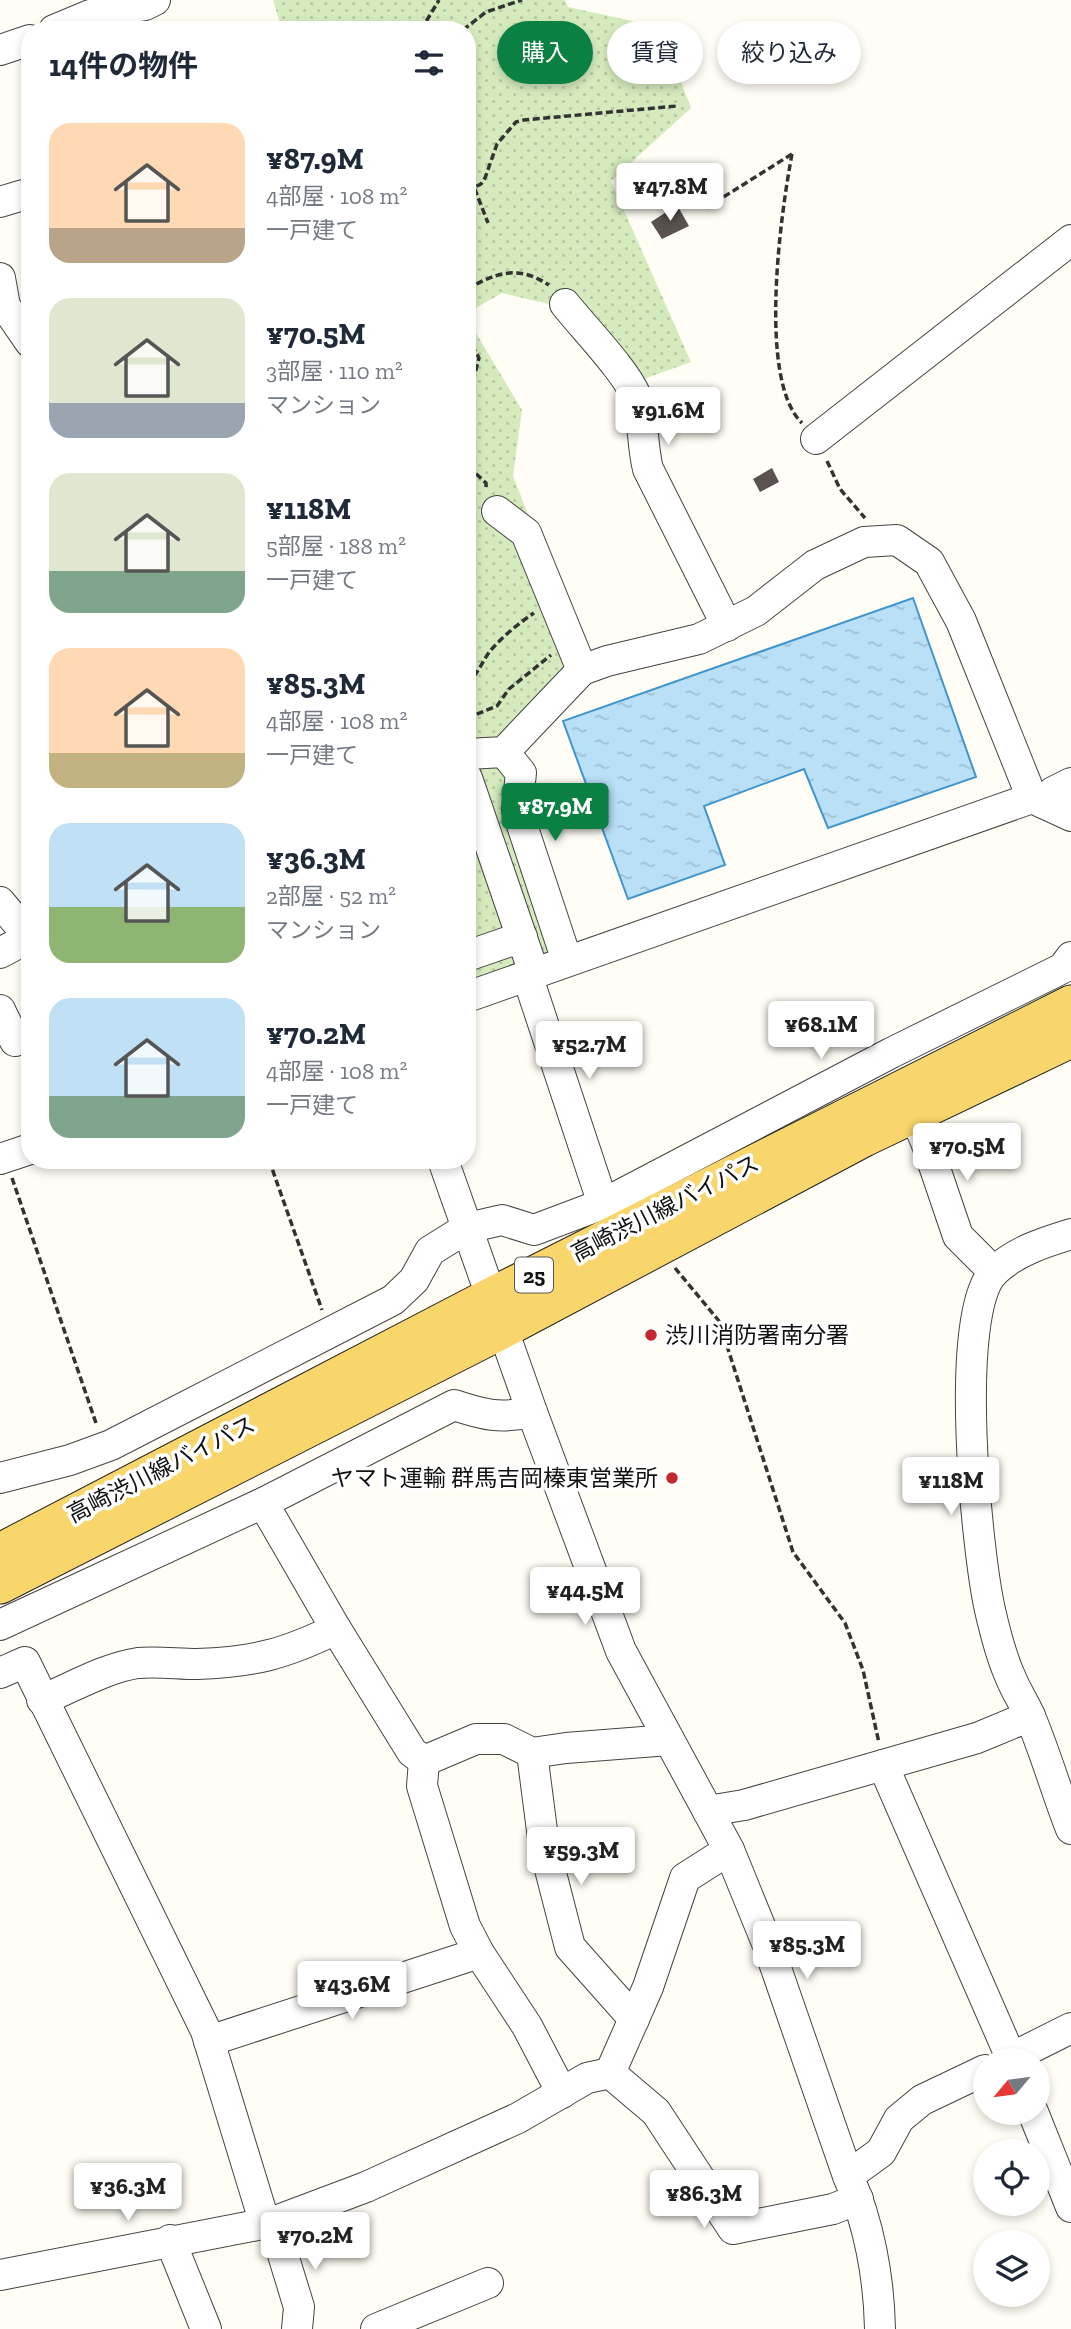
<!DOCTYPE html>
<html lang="ja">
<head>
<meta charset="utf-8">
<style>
  body { margin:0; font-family:"Zilla Slab","Noto Sans JP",serif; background:#f6f6f7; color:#1f2937; height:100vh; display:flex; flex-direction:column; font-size:26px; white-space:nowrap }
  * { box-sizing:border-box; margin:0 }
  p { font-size:23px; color:#747a83 }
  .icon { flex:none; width:38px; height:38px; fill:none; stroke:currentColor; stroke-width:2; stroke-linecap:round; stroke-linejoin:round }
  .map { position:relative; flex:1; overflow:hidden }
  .details { position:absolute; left:21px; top:21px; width:455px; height:1148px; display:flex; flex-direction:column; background:#fff; border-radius:28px; box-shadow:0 4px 10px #0003 }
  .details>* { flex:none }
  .banner { position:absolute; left:497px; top:21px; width:469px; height:63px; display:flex; gap:14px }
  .needle { width:46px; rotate:241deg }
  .controls { position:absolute; left:973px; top:2048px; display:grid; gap:14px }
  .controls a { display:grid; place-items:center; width:77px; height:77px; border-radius:50%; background:#fff; box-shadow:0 4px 10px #0003; font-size:35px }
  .price { position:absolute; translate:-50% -60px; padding:0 16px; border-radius:7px; background:#fff; color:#222; font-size:23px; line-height:46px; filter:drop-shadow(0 2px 4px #0008) }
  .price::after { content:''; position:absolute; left:50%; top:42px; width:21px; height:16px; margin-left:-10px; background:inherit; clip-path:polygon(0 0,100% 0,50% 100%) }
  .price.active { background:#0b8043; color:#fff }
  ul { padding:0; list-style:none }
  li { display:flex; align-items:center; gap:21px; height:175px; padding:0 28px }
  li span { display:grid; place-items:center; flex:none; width:196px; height:140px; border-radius:21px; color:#555 }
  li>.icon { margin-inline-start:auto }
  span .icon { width:84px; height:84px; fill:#fffc; stroke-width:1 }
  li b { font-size:30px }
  h2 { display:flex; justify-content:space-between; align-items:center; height:84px; padding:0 28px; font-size:30px }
  .pill { padding:0 24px; border-radius:32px; background:#fff; box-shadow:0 4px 10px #0003; font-size:24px; line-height:63px }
  .pill.active { background:#0b8043; color:#fff }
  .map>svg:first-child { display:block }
</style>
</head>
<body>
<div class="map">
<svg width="1071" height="2329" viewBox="0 0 1071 2329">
  <defs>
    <pattern id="park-dots" width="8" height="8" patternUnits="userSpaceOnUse" patternTransform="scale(1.75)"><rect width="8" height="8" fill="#d5ebbd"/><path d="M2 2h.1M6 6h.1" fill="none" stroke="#b6c8a1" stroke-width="1.8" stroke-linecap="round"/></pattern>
    <pattern id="water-ripples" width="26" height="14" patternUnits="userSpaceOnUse" patternTransform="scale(1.75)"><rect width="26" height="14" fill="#b9e0f7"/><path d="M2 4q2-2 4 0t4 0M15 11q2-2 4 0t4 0" fill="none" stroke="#9ebfd3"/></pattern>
  </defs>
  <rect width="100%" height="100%" fill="#fffdf5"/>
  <g fill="url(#park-dots)">
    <polygon points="273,0 565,0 568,7 660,27 691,108 611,181 691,362 624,386 553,305 502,293 467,313 467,30 282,30"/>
    <polygon points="467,318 522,410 513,476 585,660 503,747 561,959 467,992"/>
  </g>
  <polygon fill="url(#water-ripples)" stroke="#3f96cf" stroke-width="2" points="913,598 976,777 828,828 804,769 704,806 725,865 628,899 563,721"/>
  <g fill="#5a524d">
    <polygon points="677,205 689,226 662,239 651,222"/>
    <polygon points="772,468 779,482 760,492 753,479"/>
  </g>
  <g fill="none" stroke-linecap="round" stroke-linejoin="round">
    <defs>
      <g id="minor">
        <polyline points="54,30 90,15 145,5 155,0"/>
        <polyline points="0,50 30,40"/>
        <polyline points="0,202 30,193"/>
        <polyline points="0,278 5,306 30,342"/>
        <path d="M565 304C583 327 629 374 637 399 644 421 642 446 648 469L727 626"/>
        <polyline points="816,439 1071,240"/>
        <polyline points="497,511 526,533 582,670"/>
        <polyline points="504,752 521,773 517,810 567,961"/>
        <polyline points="467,754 504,752 582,670 607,661 699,639 756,611 815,565 864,542 897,540 929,562 961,621 1032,798"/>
        <polyline points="467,778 534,973"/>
        <polyline points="1043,803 1053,792 1071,783"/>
        <polyline points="0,902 30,938"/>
        <polyline points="0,953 30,937"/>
        <polyline points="467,956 522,937"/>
        <polyline points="527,975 603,1204"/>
        <polyline points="467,997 1032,798 1071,816"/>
        <polyline points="0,1010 15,1041"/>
        <polyline points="914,1114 926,1142 958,1236 994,1272"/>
        <polyline points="0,1159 30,1149"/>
        <polyline points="443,1160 532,1412 621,1651 729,1850 769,1948 848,2176"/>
        <path d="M1071 1234C1045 1242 1016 1251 995 1271 952 1311 977 1552 990 1610 995 1632 1001 1656 1010 1676 1015 1689 1023 1701 1029 1714 1045 1751 1056 1791 1071 1829"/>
        <polyline points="0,1478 70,1460 111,1445 393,1300 414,1280 430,1251 467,1228 502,1220 534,1230 603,1204 891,1053 1063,968 1071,957"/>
        <polyline points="263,1503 336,1629 412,1752 424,1761 476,1739 504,1739 532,1753 566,1748 669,1740"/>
        <path d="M0 1625 263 1503 454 1405C484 1415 500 1419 532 1412"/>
        <polyline points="0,1673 25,1662 206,2031 265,2224"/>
        <path d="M42 1700C73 1687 105 1668 138 1663 157 1661 178 1664 197 1664 254 1662 285 1654 336 1629"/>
        <polyline points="532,1753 544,1846 570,1947 634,2019"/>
        <polyline points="424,1761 422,1786 465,1926 479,1953 527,2026 562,2093"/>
        <polyline points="883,1765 1012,2060"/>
        <polyline points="708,1811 744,1805 977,1738 1030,1716"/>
        <polyline points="209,2041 479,1953"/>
        <polyline points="1007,2060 1071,2028"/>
        <polyline points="610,2073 656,2112 733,2229 833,2209 858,2199"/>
        <polyline points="1033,2112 1071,2207"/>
        <polyline points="273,2222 299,2307 297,2329"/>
        <polyline points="170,2240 206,2329"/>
        <polyline points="0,2275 273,2222 366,2187 518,2118 587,2078 610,2073 648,1987 685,1878 729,1850"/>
        <polyline points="376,2329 488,2283"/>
        <path d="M880 2329C879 2278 869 2222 848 2176L881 2152 899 2119 922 2100 985 2070"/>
      </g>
      <g id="major">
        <polyline points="0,1552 490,1297 1071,1004"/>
        <polyline points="0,1585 502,1330 864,1138 1071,1039"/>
      </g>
    </defs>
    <use href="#minor" stroke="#444" stroke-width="32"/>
    <use href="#major" stroke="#222" stroke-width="39"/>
    <g stroke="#333" stroke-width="3.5" stroke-dasharray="7 3.5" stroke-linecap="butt">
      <polyline points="421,30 439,0"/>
      <polyline points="463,30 486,12 522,0"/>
      <path d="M792 154C781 212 757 380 802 423"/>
      <polyline points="467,169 488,223"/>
      <polyline points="467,191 481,184 485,178 497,144 516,122 524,120 677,106"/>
      <polyline points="706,208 792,154"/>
      <path d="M467 289C498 272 518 265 549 285"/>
      <polyline points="467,336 479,358 473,381"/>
      <polyline points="827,461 840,489 865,518"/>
      <polyline points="467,469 473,471 486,483 486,489"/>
      <path d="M467 684C478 674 482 662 490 651 502 637 519 623 534 613"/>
      <polyline points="467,718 497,706 509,689 551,655"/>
      <polyline points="269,1160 322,1310"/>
      <polyline points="12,1178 97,1426"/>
      <polyline points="675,1268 719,1321 793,1552 845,1623 863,1670 879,1743"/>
    </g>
    <use href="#minor" stroke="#fff" stroke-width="30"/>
    <use href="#major" stroke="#f9d66b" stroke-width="37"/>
  </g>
  <g fill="#c4262e" stroke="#fff" stroke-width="2.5">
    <circle cx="651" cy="1335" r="7"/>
    <circle cx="672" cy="1478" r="7"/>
  </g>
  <g text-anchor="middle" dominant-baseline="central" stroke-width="7" stroke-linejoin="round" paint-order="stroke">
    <rect fill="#fff" stroke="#585858" stroke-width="2" x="515" y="1257.5" width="38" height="35" rx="5"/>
    <g font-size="21" font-weight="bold" fill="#111">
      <text x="534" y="1275">25</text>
    </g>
    <g font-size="23" fill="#111" stroke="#fff">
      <text transform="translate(665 1208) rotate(-27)">高崎渋川線バイパス</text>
      <text transform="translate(161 1469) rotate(-27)">高崎渋川線バイパス</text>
    </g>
    <g font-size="23" fill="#111" stroke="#fff" text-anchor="start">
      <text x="665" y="1335">渋川消防署南分署</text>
      <text x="658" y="1478" text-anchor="end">ヤマト運輸 群馬吉岡榛東営業所</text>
    </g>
  </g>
</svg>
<div class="controls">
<a><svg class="needle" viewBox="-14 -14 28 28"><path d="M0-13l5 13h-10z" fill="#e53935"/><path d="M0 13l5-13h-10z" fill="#747a83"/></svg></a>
<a><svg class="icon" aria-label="locate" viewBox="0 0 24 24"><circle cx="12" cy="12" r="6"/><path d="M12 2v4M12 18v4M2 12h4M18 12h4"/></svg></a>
<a><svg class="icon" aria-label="layers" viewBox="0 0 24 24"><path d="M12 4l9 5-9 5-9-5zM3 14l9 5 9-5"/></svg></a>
</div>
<b class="price" style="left:670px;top:223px">¥47.8M</b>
<b class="price" style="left:668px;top:447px">¥91.6M</b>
<b class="price active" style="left:555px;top:843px">¥87.9M</b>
<b class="price" style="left:821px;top:1061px">¥68.1M</b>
<b class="price" style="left:589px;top:1081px">¥52.7M</b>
<b class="price" style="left:967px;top:1183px">¥70.5M</b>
<b class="price" style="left:951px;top:1517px">¥118M</b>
<b class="price" style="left:585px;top:1627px">¥44.5M</b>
<b class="price" style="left:581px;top:1887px">¥59.3M</b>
<b class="price" style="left:807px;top:1981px">¥85.3M</b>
<b class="price" style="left:352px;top:2021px">¥43.6M</b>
<b class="price" style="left:128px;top:2223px">¥36.3M</b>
<b class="price" style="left:704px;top:2230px">¥86.3M</b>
<b class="price" style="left:315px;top:2272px">¥70.2M</b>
<div class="banner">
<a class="pill active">購入</a>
<a class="pill">賃貸</a>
<a class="pill">絞り込み</a>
</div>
<section class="details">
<h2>14件の物件<svg class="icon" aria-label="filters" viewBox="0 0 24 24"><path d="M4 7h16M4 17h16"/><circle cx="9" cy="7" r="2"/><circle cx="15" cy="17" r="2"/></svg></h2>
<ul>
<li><span style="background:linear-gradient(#ffd9b3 75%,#b9a48a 0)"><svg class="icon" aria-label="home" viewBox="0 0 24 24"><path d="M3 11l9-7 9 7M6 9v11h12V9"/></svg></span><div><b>¥87.9M</b><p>4部屋 · 108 m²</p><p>一戸建て</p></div></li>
<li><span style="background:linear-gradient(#dfe7d0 75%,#9aa5b1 0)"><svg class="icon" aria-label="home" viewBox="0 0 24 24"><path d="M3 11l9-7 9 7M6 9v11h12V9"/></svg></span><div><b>¥70.5M</b><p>3部屋 · 110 m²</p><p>マンション</p></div></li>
<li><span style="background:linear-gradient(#dfe7d0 70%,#7fa58c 0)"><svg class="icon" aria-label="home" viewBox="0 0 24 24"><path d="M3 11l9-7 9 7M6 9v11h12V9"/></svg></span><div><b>¥118M</b><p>5部屋 · 188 m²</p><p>一戸建て</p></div></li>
<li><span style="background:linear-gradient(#ffd9b3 75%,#c2b280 0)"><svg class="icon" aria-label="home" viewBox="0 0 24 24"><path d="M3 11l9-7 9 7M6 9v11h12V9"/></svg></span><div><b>¥85.3M</b><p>4部屋 · 108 m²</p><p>一戸建て</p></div></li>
<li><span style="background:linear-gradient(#bfe0f5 60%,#8fb573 0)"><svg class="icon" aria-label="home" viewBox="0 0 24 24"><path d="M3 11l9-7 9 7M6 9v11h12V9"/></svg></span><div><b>¥36.3M</b><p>2部屋 · 52 m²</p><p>マンション</p></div></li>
<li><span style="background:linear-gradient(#bfe0f5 70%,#7fa58c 0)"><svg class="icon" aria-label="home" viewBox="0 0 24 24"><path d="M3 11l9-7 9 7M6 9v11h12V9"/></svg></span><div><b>¥70.2M</b><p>4部屋 · 108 m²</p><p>一戸建て</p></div></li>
</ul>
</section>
</div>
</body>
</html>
